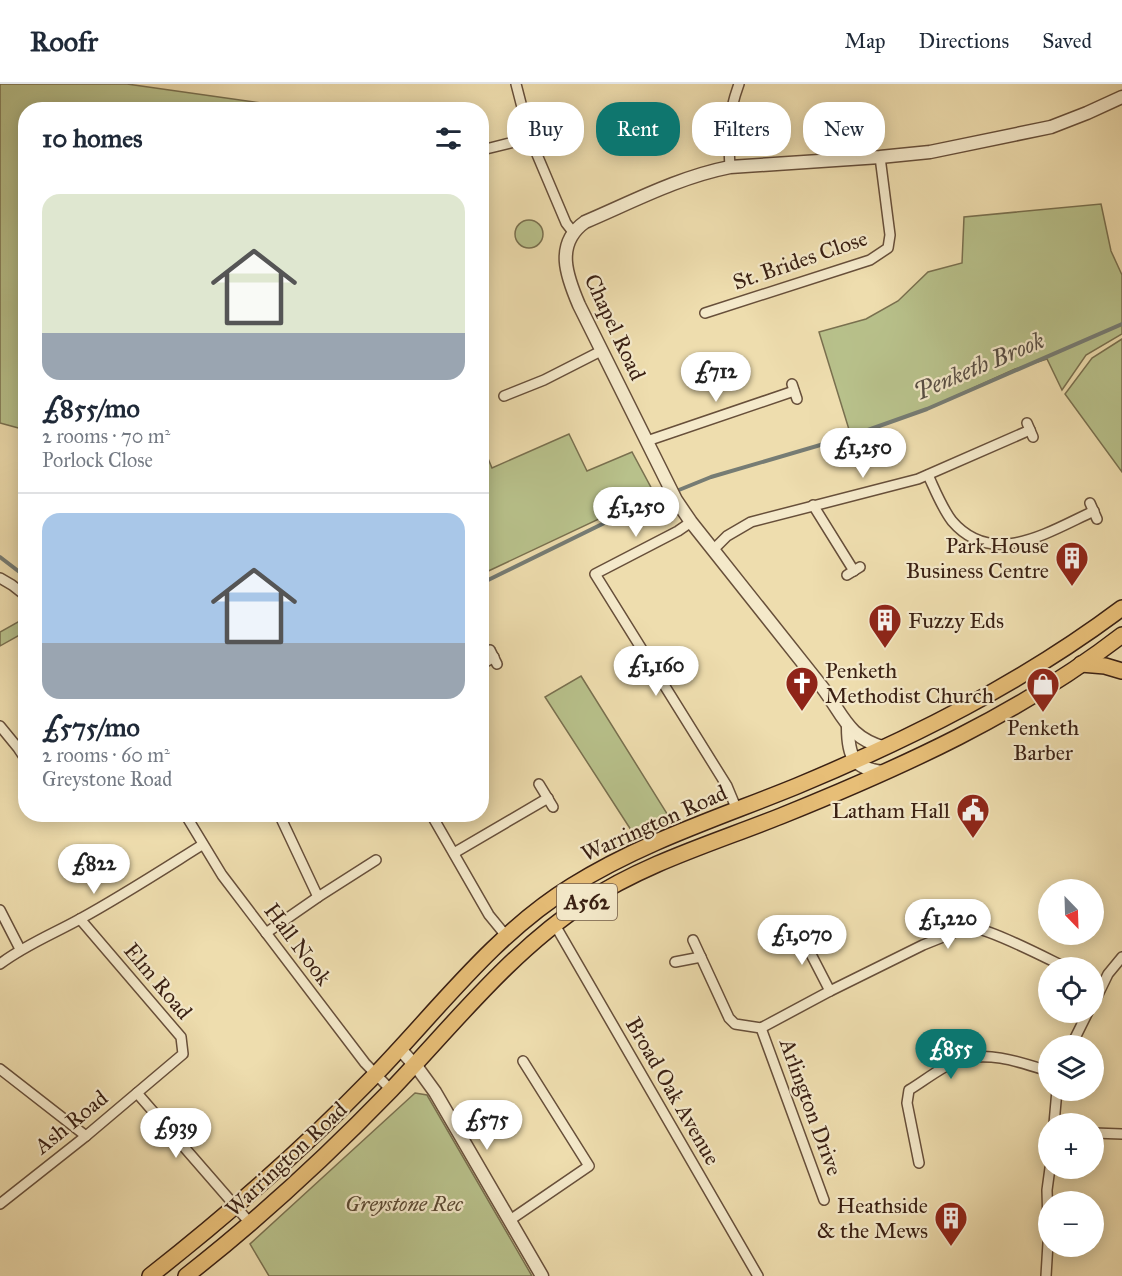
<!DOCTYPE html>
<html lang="en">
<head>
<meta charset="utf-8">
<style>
  body { margin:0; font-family:"IM FELL Great Primer",serif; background:#f6f6f7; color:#1f2937; height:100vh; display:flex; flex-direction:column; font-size:22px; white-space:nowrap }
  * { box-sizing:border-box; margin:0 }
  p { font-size:20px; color:#747a83 }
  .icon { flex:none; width:33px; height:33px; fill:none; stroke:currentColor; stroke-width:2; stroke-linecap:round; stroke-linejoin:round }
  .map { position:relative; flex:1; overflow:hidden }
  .details { position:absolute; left:18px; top:18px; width:471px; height:720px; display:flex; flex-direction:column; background:#fff; border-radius:24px; box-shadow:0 3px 15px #0003 }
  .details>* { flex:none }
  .hud { position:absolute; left:507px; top:18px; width:525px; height:54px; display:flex; gap:12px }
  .needle { width:39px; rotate:157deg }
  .fabs { position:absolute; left:1038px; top:795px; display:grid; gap:12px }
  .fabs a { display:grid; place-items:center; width:66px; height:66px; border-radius:50%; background:#fff; box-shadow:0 3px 15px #0003; font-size:30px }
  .price { position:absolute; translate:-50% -51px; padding:0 14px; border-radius:21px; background:#fff; color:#222; font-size:20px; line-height:39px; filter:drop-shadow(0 2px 3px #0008) }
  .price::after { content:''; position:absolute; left:50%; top:36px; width:18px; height:14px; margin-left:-9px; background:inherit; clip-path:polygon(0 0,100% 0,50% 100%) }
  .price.on { background:#0f766e; color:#fff }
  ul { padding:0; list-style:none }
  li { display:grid; align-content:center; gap:12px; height:318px; padding:0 24px }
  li+li { border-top:2px solid #e0e1e3 }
  li span { display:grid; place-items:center; height:186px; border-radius:18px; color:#555 }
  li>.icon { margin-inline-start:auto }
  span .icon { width:108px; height:108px; fill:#fffc; stroke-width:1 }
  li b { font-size:26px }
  h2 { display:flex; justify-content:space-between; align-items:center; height:72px; padding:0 24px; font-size:26px }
  .chip { padding:0 21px; border-radius:24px; background:#fff; box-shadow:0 3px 15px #0003; font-size:21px; line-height:54px }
  .chip.on { background:#0f766e; color:#fff }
  header { display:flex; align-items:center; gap:36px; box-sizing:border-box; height:84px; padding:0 30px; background:#fff; border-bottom:2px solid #e0e1e3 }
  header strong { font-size:28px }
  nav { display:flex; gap:33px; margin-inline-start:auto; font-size:21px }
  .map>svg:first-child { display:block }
</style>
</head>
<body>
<header>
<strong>Roofr</strong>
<nav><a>Map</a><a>Directions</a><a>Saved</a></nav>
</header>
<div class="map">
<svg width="1122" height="1192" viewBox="0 0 1122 1192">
  <rect width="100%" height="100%" fill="#eeddae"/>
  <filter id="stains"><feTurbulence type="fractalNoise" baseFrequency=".00333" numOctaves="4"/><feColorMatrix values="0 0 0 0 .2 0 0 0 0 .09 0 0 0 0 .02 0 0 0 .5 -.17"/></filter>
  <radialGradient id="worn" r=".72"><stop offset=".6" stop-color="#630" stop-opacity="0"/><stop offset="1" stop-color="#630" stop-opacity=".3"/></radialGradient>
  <g fill="#b8c18b" stroke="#79704f" stroke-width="1.5">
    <polygon points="0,0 127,0 304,25 26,26 25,349 22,345 0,339"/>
    <polygon points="1101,120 1111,167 1122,191 1122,250 1086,271 1062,306 1047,275 1015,285 927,325 851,352 819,248 866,235 898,217 928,188 962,179 964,133"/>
    <circle cx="529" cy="150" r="14"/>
    <polygon points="1122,255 1122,388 1065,310 1092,274"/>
    <polygon points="569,350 587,387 632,368 654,409 482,490 482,360 492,384"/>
    <polygon points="25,534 25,548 0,562 0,548"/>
    <polygon points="581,592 671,736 633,749 545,613"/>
    <polygon points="415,1009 427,1011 532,1192 269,1192 250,1160"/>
  </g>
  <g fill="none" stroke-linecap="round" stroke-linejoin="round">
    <g stroke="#767c74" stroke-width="4">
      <polyline points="0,473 26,493"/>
      <polyline points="482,499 637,423 711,393 851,352 927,325 1122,240"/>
    </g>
    <defs>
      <g id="minor">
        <polyline points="516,0 530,54 566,139 573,148"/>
        <polyline points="482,66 530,54"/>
        <path d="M730 83C728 49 727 33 739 0"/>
        <polyline points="705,229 870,176 888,164 890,151 880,73"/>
        <polyline points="792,300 797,315"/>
        <polyline points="504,312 544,296 601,267"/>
        <polyline points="1027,339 1033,353"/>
        <polyline points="647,357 794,307"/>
        <path d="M928 391C935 406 942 424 952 437 993 485 1050 447 1094 427"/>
        <polyline points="1090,419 1097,435"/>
        <polyline points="813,421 854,487"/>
        <polyline points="691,438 678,447 595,490 727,702 737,726"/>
        <polyline points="713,466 727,452 751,438 918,395 1030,346"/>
        <polyline points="847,491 860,483"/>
        <polyline points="0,494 12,501 26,512"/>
        <polyline points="490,566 497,580"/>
        <polyline points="482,580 494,573"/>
        <polyline points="0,642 18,664 26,676"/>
        <polyline points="539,700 553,723"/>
        <polyline points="185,730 222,791 365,979 391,1006"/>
        <polyline points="279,730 318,813"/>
        <polyline points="431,730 489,831 507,853"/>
        <polyline points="454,769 548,714"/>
        <polyline points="0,826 20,865"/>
        <polyline points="555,841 758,1192"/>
        <polyline points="798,845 830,907"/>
        <polyline points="266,849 318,813 376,776"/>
        <path d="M693 856 729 934 735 940 761 944 830 907 923 861 968 843C987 843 1046 874 1067 884"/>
        <polyline points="675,878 701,873"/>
        <path d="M0 880C25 861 53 850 80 835 122 812 162 786 202 761"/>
        <polyline points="1094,919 1108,890 1122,873"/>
        <polyline points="761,944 824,1116"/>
        <polyline points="1071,962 1088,928"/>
        <polyline points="0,985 86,1052"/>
        <polyline points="137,1009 250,1139"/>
        <polyline points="1054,1040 1057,1006"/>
        <polyline points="1094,1049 1122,1050"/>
        <path d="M919 1079 907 1019 909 1006C924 997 941 983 957 977 986 966 1020 978 1048 987"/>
        <polyline points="0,1120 86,1052 183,970 181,953 80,835"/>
        <polyline points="510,1136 589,1082 523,977"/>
        <polyline points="1048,1143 1047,1106 1050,1084"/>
        <polyline points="1046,1192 1048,1159"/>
      </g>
      <g id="tertiary">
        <path d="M848 643C848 672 853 685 884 688"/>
        <path d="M885 664C847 653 844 632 822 603L691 438 676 416 579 221C567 193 554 160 585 138 632 118 679 93 730 83L880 73 930 68 1051 43 1087 29 1122 13"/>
        <polyline points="400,965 419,986 435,1008 542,1192"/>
      </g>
      <g id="primary">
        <polyline points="1081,580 1105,582 1122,587"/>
        <path d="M150 1192C229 1130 304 1064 374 992 437 927 494 850 572 802 642 758 721 733 797 702 912 654 1022 599 1122 524"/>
        <path d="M186 1192C259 1135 327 1072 391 1006 453 941 510 868 586 818 645 779 716 758 781 732 900 684 1020 630 1122 551"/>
      </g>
    </defs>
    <use href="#minor" stroke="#674f3a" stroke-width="12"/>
    <use href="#tertiary" stroke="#674f3a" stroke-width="15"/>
    <use href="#primary" stroke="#3a2013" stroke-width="18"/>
    <use href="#minor" stroke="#f4e9ca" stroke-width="9"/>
    <use href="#tertiary" stroke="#f4e9ca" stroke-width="12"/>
    <use href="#primary" stroke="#e7be77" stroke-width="15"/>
  </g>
  <defs>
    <symbol id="building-pin" viewBox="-11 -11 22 30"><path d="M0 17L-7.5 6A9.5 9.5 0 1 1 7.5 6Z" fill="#8f2418" stroke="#f4e9ca"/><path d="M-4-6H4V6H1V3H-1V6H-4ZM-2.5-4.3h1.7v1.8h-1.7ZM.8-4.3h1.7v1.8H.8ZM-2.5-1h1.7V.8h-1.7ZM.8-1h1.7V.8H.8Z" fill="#fff"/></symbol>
    <symbol id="church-pin" viewBox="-11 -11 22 30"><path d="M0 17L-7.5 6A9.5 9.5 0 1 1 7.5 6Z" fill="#8f2418" stroke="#f4e9ca"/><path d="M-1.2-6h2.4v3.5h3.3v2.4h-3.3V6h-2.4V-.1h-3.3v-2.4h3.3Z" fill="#fff"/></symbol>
    <symbol id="shop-pin" viewBox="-11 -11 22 30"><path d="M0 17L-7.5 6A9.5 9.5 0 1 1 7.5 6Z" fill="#8f2418" stroke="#f4e9ca"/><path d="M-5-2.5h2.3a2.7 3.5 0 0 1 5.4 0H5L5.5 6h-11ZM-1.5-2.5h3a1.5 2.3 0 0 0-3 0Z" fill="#fff"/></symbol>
    <symbol id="civic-pin" viewBox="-11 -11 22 30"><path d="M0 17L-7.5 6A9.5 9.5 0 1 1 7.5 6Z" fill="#8f2418" stroke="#f4e9ca"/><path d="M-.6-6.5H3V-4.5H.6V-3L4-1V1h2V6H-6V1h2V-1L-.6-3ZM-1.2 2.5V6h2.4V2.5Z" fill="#fff"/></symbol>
  </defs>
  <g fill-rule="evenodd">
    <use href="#building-pin" x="1053" y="455" width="38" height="52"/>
    <use href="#building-pin" x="866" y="517" width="38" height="52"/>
    <use href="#church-pin" x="783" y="580" width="38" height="52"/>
    <use href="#shop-pin" x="1024" y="581" width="38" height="52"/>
    <use href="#civic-pin" x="954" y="707" width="38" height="52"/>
    <use href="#building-pin" x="932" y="1115" width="38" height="52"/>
  </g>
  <g text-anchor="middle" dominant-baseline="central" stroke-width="4.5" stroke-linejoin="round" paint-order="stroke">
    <rect fill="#f4e9ca" stroke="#725c4a" stroke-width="1.5" x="557" y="800" width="60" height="36" rx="4.5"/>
    <g font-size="21" font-weight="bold" fill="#3a2013">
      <text x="587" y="818">A562</text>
    </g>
    <g font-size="22" fill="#3a2013" stroke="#f4e9ca">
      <text transform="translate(800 176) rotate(-19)">St. Brides Close</text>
      <text transform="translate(615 243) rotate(65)">Chapel Road</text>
      <text transform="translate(654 739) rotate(-24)">Warrington Road</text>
      <text transform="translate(298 860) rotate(53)">Hall Nook</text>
      <text transform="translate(158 897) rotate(50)">Elm Road</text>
      <text transform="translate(673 1007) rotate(60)">Broad Oak Avenue</text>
      <text transform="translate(811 1023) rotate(70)">Arlington Drive</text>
      <text transform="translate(71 1038) rotate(-39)">Ash Road</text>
      <text transform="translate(286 1075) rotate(-43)">Warrington Road</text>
    </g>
    <g font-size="22" fill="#3a2013" stroke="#f4e9ca" text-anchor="end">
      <text x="1049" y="461">Park House<tspan x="1049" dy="25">Business Centre</tspan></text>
      <text x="908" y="536" text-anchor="start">Fuzzy Eds</text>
      <text x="825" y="586" text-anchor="start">Penketh<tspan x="825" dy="25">Methodist Church</tspan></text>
      <text x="1043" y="643" text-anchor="middle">Penketh<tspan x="1043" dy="25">Barber</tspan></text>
      <text x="950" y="726">Latham Hall</text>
      <text x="928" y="1121">Heathside<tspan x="928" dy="25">&amp; the Mews</tspan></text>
    </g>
    <g font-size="22" font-style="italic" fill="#5a4831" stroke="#f4e9ca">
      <text x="404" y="1119">Greystone Rec</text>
    </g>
    <g font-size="24" font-style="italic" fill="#584e44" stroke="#f4e9ca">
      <text transform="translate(979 282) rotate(-23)">Penketh Brook</text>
    </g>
  </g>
  <rect width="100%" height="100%" filter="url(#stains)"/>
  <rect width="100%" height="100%" fill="url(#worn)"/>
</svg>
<div class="fabs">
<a><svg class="needle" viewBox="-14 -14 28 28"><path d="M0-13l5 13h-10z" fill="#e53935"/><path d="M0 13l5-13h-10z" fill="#747a83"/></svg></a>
<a><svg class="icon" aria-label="locate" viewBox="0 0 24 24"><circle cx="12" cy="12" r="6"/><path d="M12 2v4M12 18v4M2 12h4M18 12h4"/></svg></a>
<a><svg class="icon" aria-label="layers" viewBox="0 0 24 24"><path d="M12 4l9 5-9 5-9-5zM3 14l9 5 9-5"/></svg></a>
<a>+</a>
<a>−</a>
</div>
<b class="price" style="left:716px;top:319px">£712</b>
<b class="price" style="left:863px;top:395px">£1,250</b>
<b class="price" style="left:636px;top:454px">£1,250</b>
<b class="price" style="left:656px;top:613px">£1,160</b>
<b class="price" style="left:94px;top:811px">£822</b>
<b class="price" style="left:948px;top:866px">£1,220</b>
<b class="price" style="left:802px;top:882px">£1,070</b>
<b class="price on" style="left:951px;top:996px">£855</b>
<b class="price" style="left:487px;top:1067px">£575</b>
<b class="price" style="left:176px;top:1075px">£939</b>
<div class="hud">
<a class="chip">Buy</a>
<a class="chip on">Rent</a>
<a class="chip">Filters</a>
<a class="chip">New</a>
</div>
<section class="details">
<h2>10 homes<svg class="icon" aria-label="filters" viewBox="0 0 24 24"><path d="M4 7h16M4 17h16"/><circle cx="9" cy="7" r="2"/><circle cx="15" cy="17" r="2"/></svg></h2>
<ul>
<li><span style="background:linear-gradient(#dfe7d0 75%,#9aa5b1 0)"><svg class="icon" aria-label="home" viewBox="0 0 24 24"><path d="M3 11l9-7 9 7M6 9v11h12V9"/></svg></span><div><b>£855/mo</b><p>2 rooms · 70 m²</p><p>Porlock Close</p></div></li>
<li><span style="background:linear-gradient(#a9c7e8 70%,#9aa5b1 0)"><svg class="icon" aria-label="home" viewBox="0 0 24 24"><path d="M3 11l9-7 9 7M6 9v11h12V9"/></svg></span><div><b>£575/mo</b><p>2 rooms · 60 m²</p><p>Greystone Road</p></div></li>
</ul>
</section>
</div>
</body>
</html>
